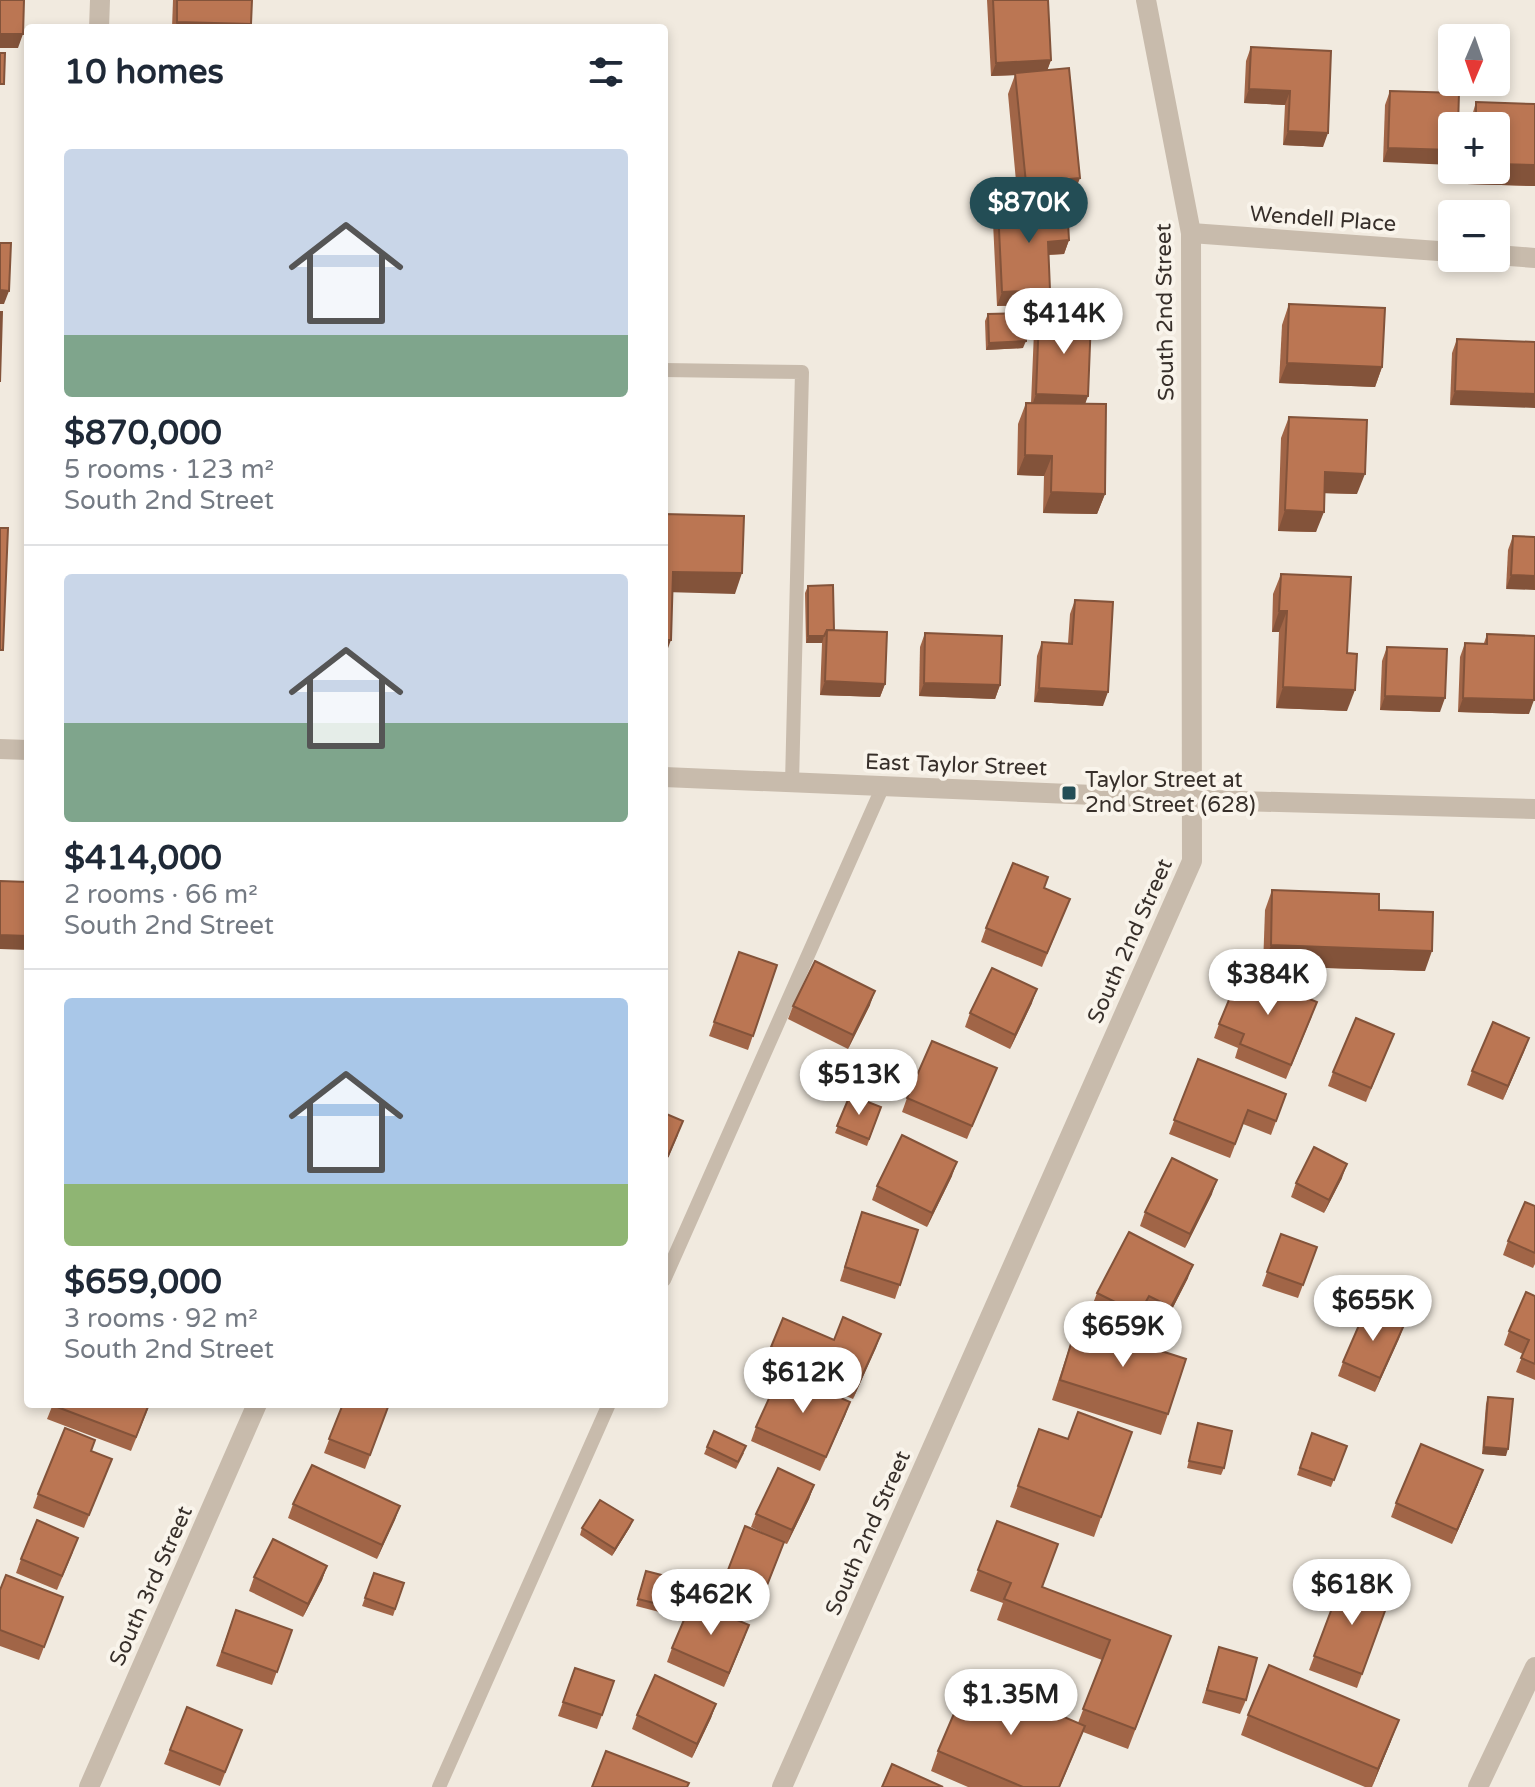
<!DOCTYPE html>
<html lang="en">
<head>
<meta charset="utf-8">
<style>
  body { margin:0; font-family:"Varela Round",sans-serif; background:#f2f2f3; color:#1f2937; height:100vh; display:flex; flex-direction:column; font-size:30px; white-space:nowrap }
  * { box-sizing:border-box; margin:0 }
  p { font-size:26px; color:#747a83 }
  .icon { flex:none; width:44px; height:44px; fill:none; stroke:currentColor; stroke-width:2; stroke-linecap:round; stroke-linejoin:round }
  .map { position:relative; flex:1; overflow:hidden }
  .details { position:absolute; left:24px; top:24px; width:644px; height:1384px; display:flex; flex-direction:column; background:#fff; border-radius:8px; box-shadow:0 4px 12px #0003 }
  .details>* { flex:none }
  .needle { width:52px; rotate:182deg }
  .fabs { position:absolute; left:1438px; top:24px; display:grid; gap:16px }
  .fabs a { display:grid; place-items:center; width:72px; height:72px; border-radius:8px; background:#fff; box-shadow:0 4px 12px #0003; font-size:40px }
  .price { position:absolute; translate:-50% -68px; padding:0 18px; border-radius:28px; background:#fff; color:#222; font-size:26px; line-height:52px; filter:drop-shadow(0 2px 4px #0008) }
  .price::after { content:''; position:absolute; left:50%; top:48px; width:24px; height:18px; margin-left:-12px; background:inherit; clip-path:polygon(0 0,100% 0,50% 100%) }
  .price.on { background:#234d55; color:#fff }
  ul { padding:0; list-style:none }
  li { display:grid; align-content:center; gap:16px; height:424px; padding:0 40px }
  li+li { border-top:2px solid #e0e1e3 }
  li span { display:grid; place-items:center; height:248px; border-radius:8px; color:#555 }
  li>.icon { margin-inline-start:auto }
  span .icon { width:144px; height:144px; fill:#fffc; stroke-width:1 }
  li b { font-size:34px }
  h2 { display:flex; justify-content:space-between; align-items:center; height:96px; padding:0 40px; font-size:34px }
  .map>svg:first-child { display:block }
</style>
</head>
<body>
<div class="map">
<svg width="1535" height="1787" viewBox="0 0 1535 1787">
  <rect width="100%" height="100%" fill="#f1eadf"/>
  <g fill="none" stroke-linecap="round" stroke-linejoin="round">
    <g stroke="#c8bbac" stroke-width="14">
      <polyline points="664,370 802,372 792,783"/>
      <polyline points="664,1280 883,786"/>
      <polyline points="439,1787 609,1404"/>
    </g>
    <g stroke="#c8bbac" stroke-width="20">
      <polyline points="99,28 100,0"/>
      <polyline points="1191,233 1452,252"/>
      <polyline points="1496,255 1535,258"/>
      <polyline points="0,749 28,750"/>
      <polyline points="664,777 1239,801 1535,809"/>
      <polyline points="89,1787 257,1404"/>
      <polyline points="782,1787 1192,861 1191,233 1146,0"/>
    </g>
    <polyline stroke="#c8bbac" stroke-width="20" points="1478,1787 1535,1667"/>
  </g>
  <g fill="#a16547">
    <polygon points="173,0 252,0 250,28 172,28"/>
    <polygon points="987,0 1048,0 1051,60 1047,70 1072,199 1018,203 1008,94 1015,75 991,76"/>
    <polygon points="1251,47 1331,51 1323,147 1283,145 1285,105 1244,103 1246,61"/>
    <polygon points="1390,91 1458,126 1383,162 1385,105"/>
    <polygon points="1476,102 1535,104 1535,186 1467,184 1467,170 1496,170 1496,126 1469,126"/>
    <polygon points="998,208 1069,240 1064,254 1048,255 1045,304 997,306 993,222"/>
    <polygon points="1289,304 1382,367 1375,387 1279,383 1282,325"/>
    <polygon points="988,314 1023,348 986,350 985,321"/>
    <polygon points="1039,317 1086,404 1105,494 1097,514 1043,513 1044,476 1017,475 1018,424 1026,403 1031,403 1034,331"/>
    <polygon points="1457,339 1535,342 1450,405 1452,353"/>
    <polygon points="1289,417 1357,494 1324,493 1316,532 1278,531 1281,438"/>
    <polygon points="1513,536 1535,537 1506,589 1508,550"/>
    <polygon points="1281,574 1347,711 1276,708 1279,632 1272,632 1273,594"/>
    <polygon points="808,586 834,630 885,684 880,697 820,695 822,643 806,643 805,593"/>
    <polygon points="1075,600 1103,706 1034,702 1037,656 1042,642 1068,643 1070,614"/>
    <polygon points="925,633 1000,685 995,699 919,696 920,647"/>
    <polygon points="1487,634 1529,714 1458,712 1460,657 1465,643 1484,643"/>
    <polygon points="1387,647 1440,712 1380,710 1382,661"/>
    <polygon points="1272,890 1379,910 1425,971 1263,966 1265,910"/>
    <polygon points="1070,899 1042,967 981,942 986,928"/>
    <polygon points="739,952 777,965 748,1050 709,1036"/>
    <polygon points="1032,1003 1010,1049 965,1027 970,1013"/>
    <polygon points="870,1005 848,1049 788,1019 793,1006"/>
    <polygon points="1312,1016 1286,1079 1235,1058 1238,1048 1214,1038 1219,1024"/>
    <polygon points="1394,1034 1366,1102 1328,1086 1333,1072"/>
    <polygon points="1529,1038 1503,1100 1467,1085 1472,1071"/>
    <polygon points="1198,1059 1286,1094 1271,1135 1243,1124 1230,1158 1169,1134"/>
    <polygon points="997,1068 967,1139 902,1112 907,1098"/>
    <polygon points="850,1095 881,1107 867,1146 835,1133"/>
    <polygon points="664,1113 678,1135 664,1167"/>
    <polygon points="952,1176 927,1227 872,1200 877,1186"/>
    <polygon points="1342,1178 1324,1213 1291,1197 1296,1183"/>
    <polygon points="1212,1194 1185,1248 1140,1226 1145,1212"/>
    <polygon points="1535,1206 1535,1264 1533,1268 1503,1255 1508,1241"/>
    <polygon points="857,1226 918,1230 895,1299 840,1281"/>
    <polygon points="1281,1234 1317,1247 1298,1298 1262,1286"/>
    <polygon points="1188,1278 1166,1321 1144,1309 1134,1328 1092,1306 1097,1293"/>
    <polygon points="1535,1296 1535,1380 1516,1372 1523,1354 1504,1345 1509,1331"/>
    <polygon points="1077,1324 1168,1414 1161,1435 1052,1400"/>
    <polygon points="1404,1325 1375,1392 1338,1376 1343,1362"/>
    <polygon points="881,1334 853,1399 766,1361 771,1347"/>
    <polygon points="1488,1397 1506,1456 1482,1454 1486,1404"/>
    <polygon points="850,1402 820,1471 751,1441 756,1427"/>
    <polygon points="53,1404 150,1404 131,1451 47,1419"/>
    <polygon points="343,1404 388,1407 365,1469 324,1453"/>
    <polygon points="1198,1423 1224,1468 1221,1475 1187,1468"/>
    <polygon points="1039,1429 1068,1439 1132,1432 1094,1537 1010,1507"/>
    <polygon points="1312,1433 1347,1446 1331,1487 1297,1475"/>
    <polygon points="707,1447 744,1453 736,1469 704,1454"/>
    <polygon points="91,1451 112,1459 84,1528 33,1508 38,1494"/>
    <polygon points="1478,1484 1452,1544 1391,1517 1396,1503"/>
    <polygon points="814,1485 809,1499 787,1544 784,1543 757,1612 718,1597 745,1526 769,1536 751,1527 756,1514"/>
    <polygon points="293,1504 400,1506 377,1559 288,1518"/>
    <polygon points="633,1520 630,1527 612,1556 580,1535 582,1528"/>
    <polygon points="997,1521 1042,1587 1171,1636 1128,1749 1083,1732 1060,1787 968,1787 931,1771 938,1751 1078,1723 1102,1660 997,1620 1003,1603 970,1591"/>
    <polygon points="73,1552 57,1590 16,1573 21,1559"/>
    <polygon points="327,1566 322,1580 303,1617 249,1591 254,1577"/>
    <polygon points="646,1571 674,1608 671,1615 636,1606"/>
    <polygon points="374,1573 404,1583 393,1616 362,1606"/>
    <polygon points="1343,1579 1390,1597 1357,1688 1309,1670"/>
    <polygon points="0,1590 63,1597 39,1660 0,1646"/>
    <polygon points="236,1610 292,1630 272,1685 216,1666"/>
    <polygon points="749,1625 724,1687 667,1662 672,1648"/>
    <polygon points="1219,1647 1246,1700 1240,1714 1202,1703"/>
    <polygon points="575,1668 602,1715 597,1729 558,1716"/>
    <polygon points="716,1704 711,1718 692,1758 632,1729 637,1715"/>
    <polygon points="187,1707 242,1730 220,1786 164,1764"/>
    <polygon points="1248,1715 1391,1741 1372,1787 1365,1787 1241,1735"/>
  </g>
  <g fill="#83533a">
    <polygon points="177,22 251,24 250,28 174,28"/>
    <polygon points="0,34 23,34 18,48 0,48"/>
    <polygon points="1051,60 1046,74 991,76 996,63"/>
    <polygon points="1249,89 1290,91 1285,105 1244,103"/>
    <polygon points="1288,131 1328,133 1323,147 1283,145"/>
    <polygon points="1388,148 1452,150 1452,165 1383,162"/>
    <polygon points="1496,164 1535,165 1535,186 1467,184 1472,170 1496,170"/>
    <polygon points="1080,178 1072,199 1018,203 1026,183"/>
    <polygon points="1069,240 1064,254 1042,255 1048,242"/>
    <polygon points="0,290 9,291 4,304 0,304"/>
    <polygon points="1050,290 1045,304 997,306 1002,292"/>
    <polygon points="1026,341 1023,348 986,350 989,343"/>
    <polygon points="1287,363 1382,367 1375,387 1279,383"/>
    <polygon points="1455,391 1535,394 1535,408 1450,405"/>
    <polygon points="1036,394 1088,396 1083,410 1031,408"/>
    <polygon points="1025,455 1052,456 1044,476 1017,475"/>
    <polygon points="1325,472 1365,474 1357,494 1318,493"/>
    <polygon points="1051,492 1105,494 1097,514 1043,513"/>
    <polygon points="1285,510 1324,512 1316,532 1278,531"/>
    <polygon points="673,572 742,573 735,594 665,592"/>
    <polygon points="1511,575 1535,576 1535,590 1506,589"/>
    <polygon points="1279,611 1287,611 1279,632 1272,632"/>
    <polygon points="808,636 824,636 822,643 806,643"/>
    <polygon points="664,640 671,640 664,659"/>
    <polygon points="825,681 885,684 880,697 820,695"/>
    <polygon points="924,683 1000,685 995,699 919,696"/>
    <polygon points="1283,687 1355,690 1347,711 1276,708"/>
    <polygon points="1039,688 1108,692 1103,706 1034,702"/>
    <polygon points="1385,696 1445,698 1440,712 1380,710"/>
    <polygon points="1463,698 1534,700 1529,714 1458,712"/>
    <polygon points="0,935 28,936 28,950 0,949"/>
    <polygon points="1271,945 1432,951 1425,971 1263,966"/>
    <polygon points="1037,989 1032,1003 1010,1049 1015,1035"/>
    <polygon points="875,991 870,1005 848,1049 853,1035"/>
    <polygon points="1529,1038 1524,1052 1503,1100 1508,1086"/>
    <polygon points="957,1162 952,1176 927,1227 932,1213"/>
    <polygon points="1347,1164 1342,1178 1324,1213 1329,1200"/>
    <polygon points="1217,1180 1212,1194 1185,1248 1190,1234"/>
    <polygon points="1193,1265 1188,1278 1166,1321 1171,1307"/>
    <polygon points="1149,1296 1144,1309 1134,1328 1139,1314"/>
    <polygon points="1404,1325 1399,1339 1375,1392 1380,1378"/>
    <polygon points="881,1334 876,1348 853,1399 858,1385"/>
    <polygon points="850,1402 845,1416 820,1471 826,1457"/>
    <polygon points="1484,1447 1508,1449 1506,1456 1482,1454"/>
    <polygon points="1483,1470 1478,1484 1452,1544 1457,1530"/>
    <polygon points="814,1485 809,1499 787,1544 792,1530"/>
    <polygon points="400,1506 395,1520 377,1559 382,1545"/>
    <polygon points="633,1520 630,1527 612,1556 615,1549"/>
    <polygon points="327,1566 322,1580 303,1617 308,1604"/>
    <polygon points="749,1625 744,1639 724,1687 729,1673"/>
    <polygon points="716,1704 711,1718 692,1758 697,1744"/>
    <polygon points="1399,1720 1391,1741 1372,1787 1378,1769"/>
  </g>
  <g fill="#bb7653" stroke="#83533a" stroke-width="2">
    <polygon points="0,0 24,0 23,34 0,34"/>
    <polygon points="177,0 252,0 251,24 177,22"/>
    <polygon points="993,0 1048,0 1051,60 996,63"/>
    <polygon points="1251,47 1331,51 1328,133 1288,131 1290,91 1249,89"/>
    <polygon points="0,53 5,53 4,84 0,84"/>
    <polygon points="1069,68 1080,178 1026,183 1015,73"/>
    <polygon points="1390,91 1459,93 1458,126 1452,126 1452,150 1388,148"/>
    <polygon points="1476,102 1535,104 1535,165 1496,164 1496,126 1476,126"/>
    <polygon points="1067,204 1069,240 1048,242 1050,290 1002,292 998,208"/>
    <polygon points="0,243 11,243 9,291 0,290"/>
    <polygon points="1289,304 1385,308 1382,367 1287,363"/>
    <polygon points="0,312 2,312 0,382"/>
    <polygon points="1025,313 1026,341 989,343 988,314"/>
    <polygon points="1039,317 1091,319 1088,396 1036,394"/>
    <polygon points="1457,339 1535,342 1535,394 1455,391"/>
    <polygon points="1026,403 1106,404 1105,494 1051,492 1052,456 1025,455"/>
    <polygon points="1289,417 1367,420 1365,474 1325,472 1324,512 1285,510"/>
    <polygon points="664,514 744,516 742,573 673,572 671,640 664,640"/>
    <polygon points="0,528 8,528 3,650 0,650"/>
    <polygon points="1513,536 1535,537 1535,576 1511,575"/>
    <polygon points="1281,574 1351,577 1347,653 1357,654 1355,690 1283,687 1287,611 1279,611"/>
    <polygon points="833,585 834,630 827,630 824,636 808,636 808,586"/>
    <polygon points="1075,600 1113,602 1108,692 1039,688 1042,642 1072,644"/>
    <polygon points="827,630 887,632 885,684 825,681"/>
    <polygon points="925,633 1002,636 1000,685 924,683"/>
    <polygon points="1487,634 1535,636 1534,700 1463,698 1465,643 1487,644"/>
    <polygon points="1387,647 1447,649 1445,698 1385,696"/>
    <polygon points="1013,863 1048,877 1044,888 1070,899 1047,953 986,928"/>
    <polygon points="0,881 28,882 28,936 0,935"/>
    <polygon points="1272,890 1379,894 1379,910 1433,912 1432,951 1271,945"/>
    <polygon points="739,952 777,965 753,1036 714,1022"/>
    <polygon points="815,961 875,991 853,1035 793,1006"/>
    <polygon points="992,968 1037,989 1015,1035 970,1013"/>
    <polygon points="1241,971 1317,1002 1291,1065 1240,1044 1244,1034 1219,1024"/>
    <polygon points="1356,1018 1394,1034 1371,1088 1333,1072"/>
    <polygon points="1493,1022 1529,1038 1508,1086 1472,1071"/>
    <polygon points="932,1041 997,1068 972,1126 907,1098"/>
    <polygon points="1198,1059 1286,1094 1276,1121 1248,1110 1235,1144 1174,1120"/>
    <polygon points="850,1095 881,1107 869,1139 837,1126"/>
    <polygon points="664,1113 683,1121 668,1156 664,1155"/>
    <polygon points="902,1135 957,1162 932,1213 877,1186"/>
    <polygon points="1314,1147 1347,1164 1329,1200 1296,1183"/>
    <polygon points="1172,1158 1217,1180 1190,1234 1145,1212"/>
    <polygon points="1525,1202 1535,1206 1535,1253 1508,1241"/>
    <polygon points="862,1212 918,1230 900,1285 845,1267"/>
    <polygon points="1129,1232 1193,1265 1171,1307 1149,1296 1139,1314 1097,1293"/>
    <polygon points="1281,1234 1317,1247 1303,1285 1267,1272"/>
    <polygon points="1526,1292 1535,1296 1535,1364 1521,1358 1529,1340 1509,1331"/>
    <polygon points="1366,1309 1404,1325 1380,1378 1343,1362"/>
    <polygon points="843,1317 881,1334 858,1385 771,1347 783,1318 834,1340"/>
    <polygon points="1077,1324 1186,1359 1168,1414 1060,1380"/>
    <polygon points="781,1372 850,1402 826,1457 756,1427"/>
    <polygon points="1488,1397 1513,1399 1508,1449 1484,1447"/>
    <polygon points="53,1404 149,1404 136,1437 52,1405"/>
    <polygon points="343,1404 382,1404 388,1407 370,1455 329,1439"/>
    <polygon points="1078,1412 1132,1432 1101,1517 1018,1486 1039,1429 1068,1439"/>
    <polygon points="1198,1423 1232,1431 1224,1468 1189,1461"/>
    <polygon points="65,1428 95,1440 91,1451 112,1459 89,1515 38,1494"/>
    <polygon points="714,1431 746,1446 738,1462 707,1447"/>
    <polygon points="1312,1433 1347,1446 1334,1480 1300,1468"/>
    <polygon points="1421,1444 1483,1470 1457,1530 1396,1503"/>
    <polygon points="312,1465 400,1506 382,1545 293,1504"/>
    <polygon points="778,1468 814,1485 792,1530 756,1514"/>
    <polygon points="600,1500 633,1520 615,1549 582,1528"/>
    <polygon points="37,1520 78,1538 62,1576 21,1559"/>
    <polygon points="997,1521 1058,1544 1042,1587 1171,1636 1135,1729 1083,1709 1110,1640 1004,1599 1011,1583 978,1570"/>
    <polygon points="745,1526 784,1542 762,1598 723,1583"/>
    <polygon points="273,1539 327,1566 308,1604 254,1577"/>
    <polygon points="646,1571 681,1580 674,1608 638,1599"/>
    <polygon points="374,1573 404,1583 395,1609 365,1598"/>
    <polygon points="6,1575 63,1597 44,1647 0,1630 0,1590"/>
    <polygon points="1343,1579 1390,1597 1362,1674 1314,1656"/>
    <polygon points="692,1601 749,1625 729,1673 672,1648"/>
    <polygon points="236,1610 292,1630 277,1672 222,1652"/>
    <polygon points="1219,1647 1257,1658 1246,1700 1207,1690"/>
    <polygon points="1269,1665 1399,1720 1378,1769 1248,1715"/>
    <polygon points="575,1668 614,1681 602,1715 563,1702"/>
    <polygon points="655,1675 716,1704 697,1744 637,1715"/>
    <polygon points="970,1676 1085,1726 1059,1787 1023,1787 938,1751"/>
    <polygon points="187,1707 242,1730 225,1772 170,1750"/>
    <polygon points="606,1751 689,1783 687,1787 592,1787"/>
    <polygon points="892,1764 943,1787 882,1787"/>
  </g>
  <rect fill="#234d55" stroke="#f9f4eb" stroke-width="3" x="1061" y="785" width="16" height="16" rx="4"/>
  <g text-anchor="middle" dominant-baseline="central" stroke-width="8" stroke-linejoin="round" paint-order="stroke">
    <g font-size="22" fill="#372f2a" stroke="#f9f4eb">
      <text transform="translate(1323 219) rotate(4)">Wendell Place</text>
      <text transform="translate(1165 312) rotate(-91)">South 2nd Street</text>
      <text transform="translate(956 765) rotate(2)">East Taylor Street</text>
      <text transform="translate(1130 941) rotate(-66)">South 2nd Street</text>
      <text transform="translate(868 1533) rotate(-66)">South 2nd Street</text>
      <text transform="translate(151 1586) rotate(-66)">South 3rd Street</text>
    </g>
    <g font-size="22" fill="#372f2a" stroke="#f9f4eb" text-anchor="start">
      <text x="1085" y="780">Taylor Street at<tspan x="1085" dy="25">2nd Street (628)</tspan></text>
    </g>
  </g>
</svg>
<div class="fabs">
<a><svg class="needle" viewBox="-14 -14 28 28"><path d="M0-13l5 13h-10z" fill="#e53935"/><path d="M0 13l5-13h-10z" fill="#747a83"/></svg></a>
<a>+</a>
<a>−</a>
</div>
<b class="price on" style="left:1029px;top:245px">$870K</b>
<b class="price" style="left:1064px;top:356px">$414K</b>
<b class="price" style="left:1268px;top:1017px">$384K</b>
<b class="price" style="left:859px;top:1117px">$513K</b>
<b class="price" style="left:1373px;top:1343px">$655K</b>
<b class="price" style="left:1123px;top:1369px">$659K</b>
<b class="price" style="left:803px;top:1415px">$612K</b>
<b class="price" style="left:1352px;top:1627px">$618K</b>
<b class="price" style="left:711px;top:1637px">$462K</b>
<b class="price" style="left:1011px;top:1737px">$1.35M</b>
<section class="details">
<h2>10 homes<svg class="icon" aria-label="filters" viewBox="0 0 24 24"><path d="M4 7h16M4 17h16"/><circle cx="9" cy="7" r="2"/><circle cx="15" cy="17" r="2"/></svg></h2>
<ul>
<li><span style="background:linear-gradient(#c9d6e8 75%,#7fa58c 0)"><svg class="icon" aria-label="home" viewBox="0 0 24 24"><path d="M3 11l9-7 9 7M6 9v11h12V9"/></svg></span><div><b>$870,000</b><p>5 rooms · 123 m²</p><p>South 2nd Street</p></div></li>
<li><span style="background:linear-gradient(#c9d6e8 60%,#7fa58c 0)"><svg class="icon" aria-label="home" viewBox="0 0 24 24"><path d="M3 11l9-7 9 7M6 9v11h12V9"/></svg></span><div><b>$414,000</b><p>2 rooms · 66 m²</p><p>South 2nd Street</p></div></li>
<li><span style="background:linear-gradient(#a9c7e8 75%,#8fb573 0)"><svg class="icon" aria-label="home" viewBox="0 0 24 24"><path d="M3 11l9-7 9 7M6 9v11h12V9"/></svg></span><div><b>$659,000</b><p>3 rooms · 92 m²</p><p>South 2nd Street</p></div></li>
</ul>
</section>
</div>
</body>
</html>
